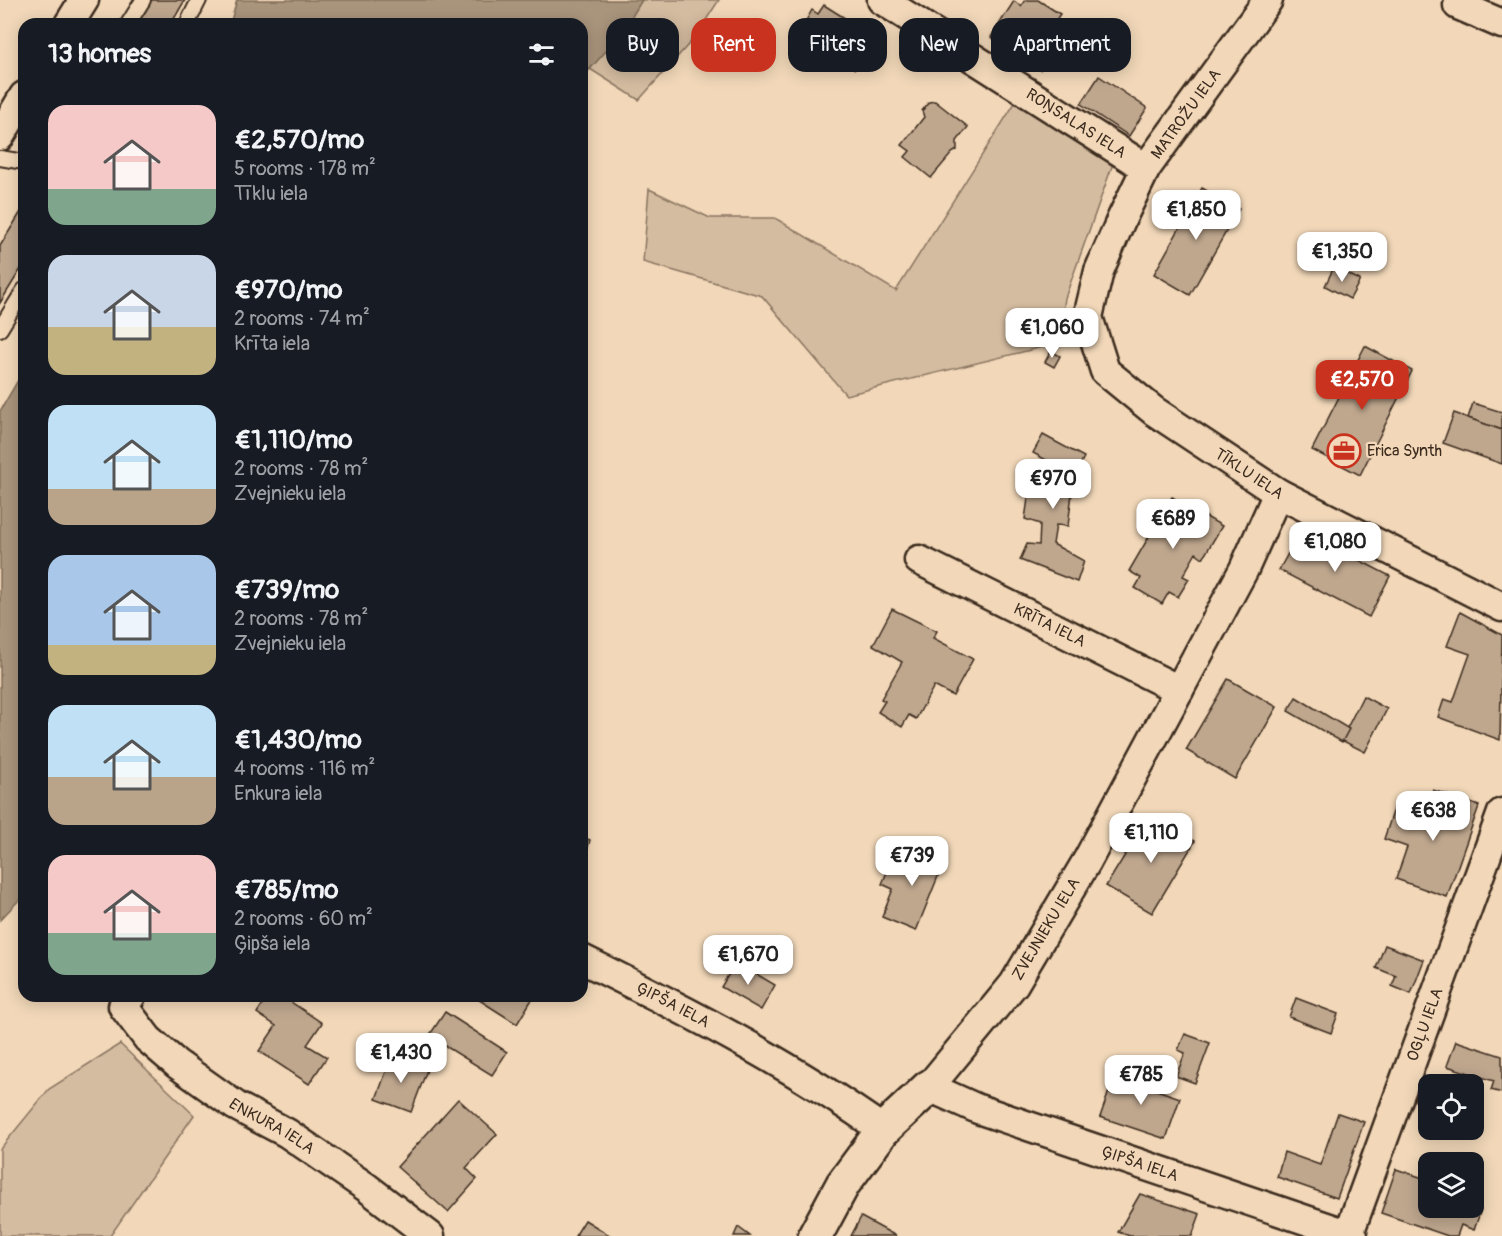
<!DOCTYPE html>
<html lang="en">
<head>
<meta charset="utf-8">
<style>
  body { margin:0; font-family:Pangolin,sans-serif; background:#242831; color:#f1f3f6; height:100vh; display:flex; flex-direction:column; font-size:22px; white-space:nowrap }
  * { box-sizing:border-box; margin:0 }
  p { font-size:20px; color:#9ea1a6 }
  .icon { flex:none; width:33px; height:33px; fill:none; stroke:currentColor; stroke-width:2; stroke-linecap:round; stroke-linejoin:round }
  .map { position:relative; flex:1; overflow:hidden }
  .details { position:absolute; left:18px; top:18px; width:570px; height:984px; display:flex; flex-direction:column; background:#171b24; border-radius:18px; box-shadow:0 3px 15px #0003 }
  .details>* { flex:none }
  .top-card { position:absolute; left:606px; top:18px; width:570px; height:54px; display:flex; gap:12px }
  .tools { position:absolute; left:1418px; top:1074px; display:grid; gap:12px }
  .tools a { display:grid; place-items:center; width:66px; height:66px; border-radius:12px; background:#171b24; box-shadow:0 3px 15px #0003; font-size:30px }
  .price { position:absolute; translate:-50% -51px; padding:0 14px; border-radius:12px; background:#fff; color:#222; font-size:20px; line-height:39px; filter:drop-shadow(0 2px 3px #0008) }
  .price::after { content:''; position:absolute; left:50%; top:36px; width:18px; height:14px; margin-left:-9px; background:inherit; clip-path:polygon(0 0,100% 0,50% 100%) }
  .price.current { background:#c8321e; color:#fff }
  ul { padding:0; list-style:none }
  li { display:flex; align-items:center; gap:18px; height:150px; padding:0 30px }
  li span { display:grid; place-items:center; flex:none; width:168px; height:120px; border-radius:18px; color:#555 }
  li>.icon { margin-inline-start:auto }
  span .icon { width:72px; height:72px; fill:#fffc; stroke-width:1 }
  li b { font-size:26px }
  h2 { display:flex; justify-content:space-between; align-items:center; height:72px; padding:0 30px; font-size:26px }
  .chip { padding:0 21px; border-radius:18px; background:#171b24; box-shadow:0 3px 15px #0003; font-size:21px; line-height:54px }
  .chip.current { background:#c8321e; color:#fff }
  .map>svg:first-child { display:block }
</style>
</head>
<body>
<div class="map">
<svg width="1502" height="1236" viewBox="0 0 1502 1236">
  <rect width="100%" height="100%" fill="#f2d8b9"/>
  <filter id="ink" filterUnits="userSpaceOnUse"><feTurbulence type="fractalNoise" baseFrequency=".0167" numOctaves="2"/><feDisplacementMap in="SourceGraphic" scale="12" xChannelSelector="R" yChannelSelector="G"/><feConvolveMatrix kernelMatrix="1 2 1 2 8 2 1 2 1" color-interpolation-filters="sRGB"/></filter>
  <g filter="url(#ink)">
    <g fill="#d4bca0" stroke="#88735f" stroke-width="1.5">
      <polygon points="642,0 719,0 695,37 639,100 590,69"/>
      <polygon points="1018,98 1115,158 1065,298 1059,343 846,395 762,296 643,262 649,189 710,218 775,218 896,291"/>
      <polygon points="120,1044 194,1115 110,1236 0,1236 0,1149 49,1089"/>
    </g>
    <g fill="#a9947c" stroke="#7d6a56" stroke-width="1.5">
      <polygon points="237,0 642,0 622,33 582,78 582,24 230,24"/>
      <polygon points="24,370 24,895 0,920 0,411"/>
    </g>
    <g fill="#bfa78e" stroke="#3b2a1e" stroke-width="1.5">
      <polygon points="150,0 185,0 171,24 135,24"/>
      <polygon points="1025,0 1038,0 1060,14 1048,32 1043,29 1036,40 1052,50 1040,70 991,37 1014,1 1021,6"/>
      <polygon points="824,5 875,37 871,44 876,48 865,66 859,62 855,69 799,33 812,10 818,14"/>
      <polygon points="1099,76 1147,108 1129,136 1081,104"/>
      <polygon points="935,101 968,127 957,141 957,150 952,153 931,178 905,157 910,151 902,145 924,117 922,111 929,102"/>
      <polygon points="1202,188 1239,209 1190,295 1154,274"/>
      <polygon points="24,207 24,264 0,303 0,246"/>
      <polygon points="1334,267 1360,280 1350,299 1325,286"/>
      <polygon points="1365,346 1412,371 1360,475 1312,450"/>
      <polygon points="1051,351 1060,356 1054,367 1045,362"/>
      <polygon points="1473,403 1502,412 1502,430 1468,418"/>
      <polygon points="1454,413 1502,430 1502,464 1443,443"/>
      <polygon points="1043,435 1084,457 1074,477 1068,526 1056,525 1053,544 1084,561 1077,582 1020,560 1027,544 1039,545 1040,524 1025,519 1030,485 1045,482 1048,461 1033,453"/>
      <polygon points="1172,497 1222,526 1203,558 1196,553 1183,576 1189,579 1178,597 1169,592 1162,604 1135,588 1141,578 1129,571"/>
      <polygon points="1301,530 1390,576 1369,617 1279,570"/>
      <polygon points="892,609 937,631 933,638 973,659 953,696 934,686 916,719 909,715 902,727 878,712 885,701 881,699 902,662 873,645"/>
      <polygon points="1460,612 1502,635 1500,740 1438,717 1444,699 1453,702 1470,654 1447,646"/>
      <polygon points="1228,679 1277,707 1235,779 1186,750"/>
      <polygon points="1363,696 1387,709 1365,752 1341,740"/>
      <polygon points="1296,697 1349,729 1342,742 1288,711"/>
      <polygon points="1433,790 1479,806 1447,897 1396,879 1407,847 1384,839 1394,809 1423,820"/>
      <polygon points="1150,814 1195,841 1152,913 1106,886"/>
      <polygon points="582,837 590,840 582,869"/>
      <polygon points="911,845 945,859 916,931 882,917 893,889 882,884 889,867 900,871"/>
      <polygon points="1385,945 1424,960 1411,994 1392,986 1396,976 1376,968"/>
      <polygon points="736,962 775,985 761,1010 721,987"/>
      <polygon points="268,996 282,996 322,1023 307,1045 327,1057 309,1084 259,1051 276,1026 257,1013"/>
      <polygon points="473,996 534,996 517,1024"/>
      <polygon points="1296,998 1338,1014 1331,1033 1289,1017"/>
      <polygon points="445,1012 507,1052 492,1075 429,1036"/>
      <polygon points="1185,1034 1210,1043 1195,1083 1176,1076 1185,1053 1178,1050"/>
      <polygon points="1456,1041 1502,1056 1502,1093 1491,1090 1494,1081 1447,1066"/>
      <polygon points="392,1056 427,1070 411,1112 376,1099"/>
      <polygon points="1144,1073 1161,1078 1157,1090 1180,1098 1166,1139 1100,1117 1114,1077 1140,1086"/>
      <polygon points="458,1099 497,1134 466,1168 477,1179 448,1212 397,1167"/>
      <polygon points="1338,1113 1364,1122 1337,1198 1277,1177 1284,1152 1320,1165"/>
      <polygon points="1396,1169 1423,1178 1426,1170 1428,1171 1428,1208 1473,1207 1481,1210 1474,1230 1461,1225 1457,1236 1448,1236 1381,1213"/>
      <polygon points="1140,1194 1200,1214 1192,1236 1130,1236 1118,1232"/>
      <polygon points="861,1217 896,1236 851,1236"/>
      <polygon points="585,1220 611,1236 575,1236"/>
      <polygon points="738,1227 750,1236 734,1236"/>
    </g>
    <g fill="none" stroke-linecap="round" stroke-linejoin="round">
      <defs>
        <g id="service">
          <polyline points="128,24 143,0"/>
          <polyline points="187,24 199,0"/>
          <polyline points="0,158 24,162"/>
          <polyline points="0,329 24,290"/>
        </g>
        <g id="minor">
          <path id="s1" d="M882 0 1146 168"/>
          <path id="s2" d="M1268 0 1146 168 1121 220 1099 271 1088 317 1105 371 1154 411 1278 493 1502 607"/>
          <polyline points="1458,5 1502,24"/>
          <polyline points="69,24 84,0"/>
          <polyline points="0,136 24,96"/>
          <path id="s3" d="M1278 493 1244 569 1087 861 1014 984 929 1087 978 1109 1353 1236"/>
          <path id="s4" d="M919 560 1179 690"/>
          <path id="s5" d="M582 959C685 1010 789 1063 883 1130"/>
          <path id="s6" d="M131 996 123 1006 148 1039 177 1064 236 1106 287 1133 366 1187 430 1236"/>
          <path id="s7" d="M1348 1236 1502 813"/>
        </g>
        <polyline id="tertiary" points="815,1236 843,1184 883,1130 929,1087"/>
      </defs>
      <use href="#service" stroke="#3b2a1e" stroke-width="18"/>
      <use href="#minor" stroke="#3b2a1e" stroke-width="33"/>
      <use href="#tertiary" stroke="#3b2a1e" stroke-width="38"/>
      <use href="#service" stroke="#f2d8b9" stroke-width="14"/>
      <use href="#minor" stroke="#f2d8b9" stroke-width="28"/>
      <use href="#tertiary" stroke="#f2d8b9" stroke-width="33"/>
    </g>
  </g>
  <defs>
    <symbol id="office-ring" viewBox="-11 -11 22 22"><circle r="9.5" fill="#f2d8b9" stroke="#c8321e" stroke-width="1.5"/><path d="M-6-3h4V-5.5h4V-3h4V5H-6ZM-1-4.5V-3h2v-1.5ZM-6 0V1H6V0Z" fill="#c8321e"/></symbol>
  </defs>
  <g fill-rule="evenodd">
    <use href="#office-ring" x="1325" y="432" width="38" height="38"/>
  </g>
  <g text-anchor="middle" dominant-baseline="central" stroke-width="4.5" stroke-linejoin="round" paint-order="stroke">
    <g font-size="16" fill="#3b2a1e" stroke="#f2d8b9">
      <text transform="translate(1186 114) rotate(-54)">MATROŽU IELA</text>
      <text stroke="none"><textPath href="#s1" startOffset="230">ROŅSALAS IELA</textPath></text>
      <text stroke="none"><textPath href="#s2" startOffset="602">TĪKLU IELA</textPath></text>
      <text stroke="none"><textPath href="#s4" startOffset="146">KRĪTA IELA</textPath></text>
      <text transform="translate(1046 929) rotate(-59)">ZVEJNIEKU IELA</text>
      <text stroke="none"><textPath href="#s5" startOffset="102">ĢIPŠA IELA</textPath></text>
      <text stroke="none"><textPath href="#s7" startOffset="225">OGĻU IELA</textPath></text>
      <text stroke="none"><textPath href="#s6" startOffset="206">ENKURA IELA</textPath></text>
      <text stroke="none"><textPath href="#s3" startOffset="916">ĢIPŠA IELA</textPath></text>
    </g>
    <g font-size="16" fill="#3b2a1e" stroke="#f2d8b9" text-anchor="start">
      <text x="1367" y="451">Erica Synth</text>
    </g>
  </g>
</svg>
<div class="tools">
<a><svg class="icon" aria-label="locate" viewBox="0 0 24 24"><circle cx="12" cy="12" r="6"/><path d="M12 2v4M12 18v4M2 12h4M18 12h4"/></svg></a>
<a><svg class="icon" aria-label="layers" viewBox="0 0 24 24"><path d="M12 4l9 5-9 5-9-5zM3 14l9 5 9-5"/></svg></a>
</div>
<b class="price" style="left:1196px;top:241px">€1,850</b>
<b class="price" style="left:1342px;top:283px">€1,350</b>
<b class="price" style="left:1052px;top:359px">€1,060</b>
<b class="price current" style="left:1362px;top:411px">€2,570</b>
<b class="price" style="left:1053px;top:510px">€970</b>
<b class="price" style="left:1173px;top:550px">€689</b>
<b class="price" style="left:1335px;top:573px">€1,080</b>
<b class="price" style="left:1433px;top:842px">€638</b>
<b class="price" style="left:1151px;top:864px">€1,110</b>
<b class="price" style="left:912px;top:887px">€739</b>
<b class="price" style="left:748px;top:986px">€1,670</b>
<b class="price" style="left:401px;top:1084px">€1,430</b>
<b class="price" style="left:1141px;top:1106px">€785</b>
<div class="top-card">
<a class="chip">Buy</a>
<a class="chip current">Rent</a>
<a class="chip">Filters</a>
<a class="chip">New</a>
<a class="chip">Apartment</a>
</div>
<section class="details">
<h2>13 homes<svg class="icon" aria-label="filters" viewBox="0 0 24 24"><path d="M4 7h16M4 17h16"/><circle cx="9" cy="7" r="2"/><circle cx="15" cy="17" r="2"/></svg></h2>
<ul>
<li><span style="background:linear-gradient(#f6c9c9 70%,#7fa58c 0)"><svg class="icon" aria-label="home" viewBox="0 0 24 24"><path d="M3 11l9-7 9 7M6 9v11h12V9"/></svg></span><div><b>€2,570/mo</b><p>5 rooms · 178 m²</p><p>Tīklu iela</p></div></li>
<li><span style="background:linear-gradient(#c9d6e8 60%,#c2b280 0)"><svg class="icon" aria-label="home" viewBox="0 0 24 24"><path d="M3 11l9-7 9 7M6 9v11h12V9"/></svg></span><div><b>€970/mo</b><p>2 rooms · 74 m²</p><p>Krīta iela</p></div></li>
<li><span style="background:linear-gradient(#bfe0f5 70%,#b9a48a 0)"><svg class="icon" aria-label="home" viewBox="0 0 24 24"><path d="M3 11l9-7 9 7M6 9v11h12V9"/></svg></span><div><b>€1,110/mo</b><p>2 rooms · 78 m²</p><p>Zvejnieku iela</p></div></li>
<li><span style="background:linear-gradient(#a9c7e8 75%,#c2b280 0)"><svg class="icon" aria-label="home" viewBox="0 0 24 24"><path d="M3 11l9-7 9 7M6 9v11h12V9"/></svg></span><div><b>€739/mo</b><p>2 rooms · 78 m²</p><p>Zvejnieku iela</p></div></li>
<li><span style="background:linear-gradient(#bfe0f5 60%,#b9a48a 0)"><svg class="icon" aria-label="home" viewBox="0 0 24 24"><path d="M3 11l9-7 9 7M6 9v11h12V9"/></svg></span><div><b>€1,430/mo</b><p>4 rooms · 116 m²</p><p>Enkura iela</p></div></li>
<li><span style="background:linear-gradient(#f6c9c9 65%,#7fa58c 0)"><svg class="icon" aria-label="home" viewBox="0 0 24 24"><path d="M3 11l9-7 9 7M6 9v11h12V9"/></svg></span><div><b>€785/mo</b><p>2 rooms · 60 m²</p><p>Ģipša iela</p></div></li>
</ul>
</section>
</div>
</body>
</html>
